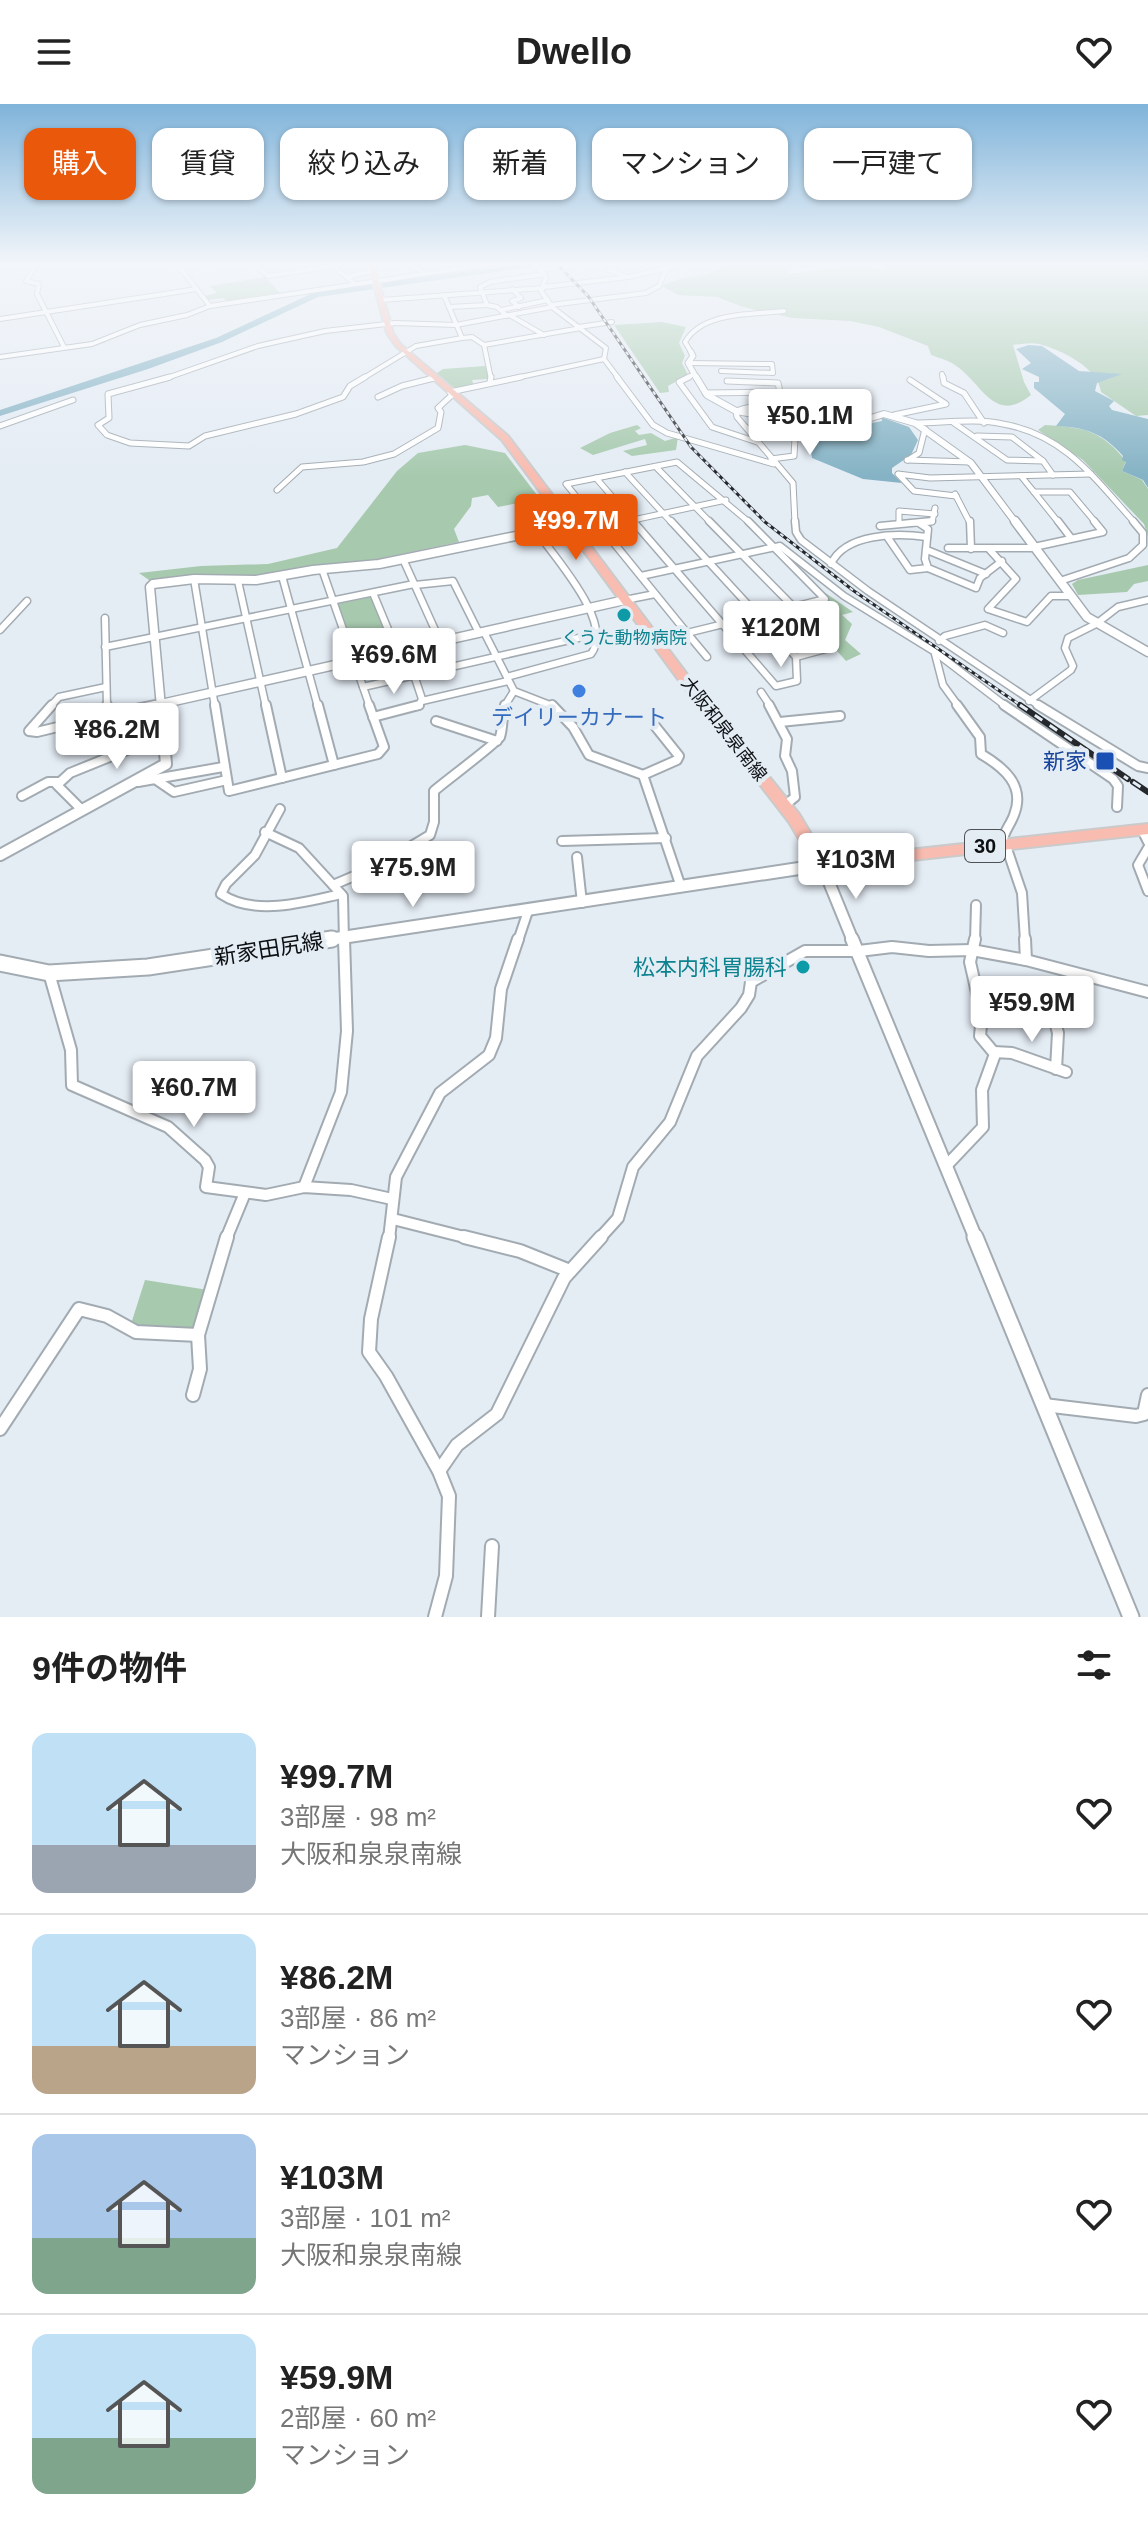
<!DOCTYPE html>
<html lang="ja">
<head>
<meta charset="utf-8">
<style>
  body { margin:0; font-family:Helvetica,"Noto Sans JP",sans-serif; background:#f6f6f6; color:#222; height:100vh; display:flex; flex-direction:column; font-size:30px; white-space:nowrap }
  * { box-sizing:border-box; margin:0 }
  p { font-size:26px; color:#767676 }
  .icon { flex:none; width:44px; height:44px; fill:none; stroke:currentColor; stroke-width:2; stroke-linecap:round; stroke-linejoin:round }
  .map { position:relative; height:1513px; overflow:hidden }
  .side { display:flex; flex-direction:column; background:#fff; flex:1 }
  .side>* { flex:none }
  .guide { position:absolute; left:24px; top:24px; width:1100px; height:72px; display:flex; gap:16px }
  .price { position:absolute; translate:-50% -68px; padding:0 18px; border-radius:8px; background:#fff; color:#222; font-size:26px; line-height:52px; filter:drop-shadow(0 2px 4px #0008) }
  .price::after { content:''; position:absolute; left:50%; top:48px; width:24px; height:18px; margin-left:-12px; background:inherit; clip-path:polygon(0 0,100% 0,50% 100%) }
  .price.selected { background:#ea580c; color:#fff }
  ul { padding:0; list-style:none }
  li { display:flex; align-items:center; gap:24px; height:200px; padding:0 32px }
  li+li { border-top:2px solid #e0e0e0 }
  li span { display:grid; place-items:center; flex:none; width:224px; height:160px; border-radius:16px; color:#555 }
  li>.icon { margin-inline-start:auto }
  span .icon { width:96px; height:96px; fill:#fffc; stroke-width:1 }
  li b { font-size:34px }
  h2 { display:flex; justify-content:space-between; align-items:center; height:96px; padding:0 32px; font-size:34px }
  .pill { padding:0 28px; border-radius:16px; background:#fff; box-shadow:0 2px 6px #0004; font-size:28px; line-height:72px }
  .pill.selected { background:#ea580c; color:#fff }
  header { display:flex; justify-content:space-between; align-items:center; height:104px; padding:0 32px; background:#fff; font-size:36px; font-weight:700 }
  .map>svg:first-child { display:block }
</style>
</head>
<body>
<header><svg class="icon" aria-label="menu" viewBox="0 0 24 24"><path d="M4 6h16M4 12h16M4 18h16"/></svg>Dwello<svg class="icon" aria-label="heart" viewBox="0 0 24 24"><path d="M12 20l-8-8c-3-5 5-10 8-4 3-6 11-1 8 4z"/></svg></header>
<div class="map">
<svg width="1148" height="1513" viewBox="0 0 1148 1513">
  <rect width="100%" height="100%" fill="#e4ecf4"/>
  <g fill="#a7caae">
    <path d="M727 160H839L789 165 788 170 850 162 887 165 881 161 861 160H1148V311L1136 312 1101 288C1098 263 1061 246 1039 240 1031 238 1021 240 1013 241L1024 278 1031 291C994 321 983 280 955 261 948 256 939 254 931 251L928 242 879 223 850 217 792 214 743 203 717 193 678 191 662 182C682 170 709 175 727 160Z"/>
    <polygon points="265,173 280,189 227,197 223,194 207,196 204,192 217,189 210,182"/>
    <polygon points="662,218 686,223 679,239 685,252 682,259 688,271 668,282 669,288 660,289 614,221"/>
    <polygon points="485,262 489,267 488,275 472,276 474,282 451,286 434,271 443,265"/>
    <polygon points="637,321 641,324 635,327 639,331 651,329 665,337 678,333 676,346 632,352 623,347 647,341 645,335 593,351 580,344 610,329"/>
    <path d="M1045 321C1087 323 1102 328 1126 357L1122 367 1142 376 1148 385V432L1144 420 1083 356 1038 326Z"/>
    <polygon points="465,341 505,349 540,395 498,403 488,391 472,394 471,402 454,425 459,438 373,456 249,473 182,473 149,476 139,469 201,462 268,460 337,444 397,367 418,349"/>
    <polygon points="1148,461 1148,477 1134,480 1127,488 1078,491 1072,480 1078,476"/>
    <polygon points="824,488 853,508 842,511 852,520 845,536 861,550 846,557 803,509 827,502 829,499"/>
    <polygon points="371,493 394,546 356,554 337,500"/>
    <polygon points="145,1176 208,1186 193,1226 131,1220"/>
  </g>
  <g fill="#85b3c5">
    <path d="M1029 241 1042 242 1079 267 1122 270 1097 279 1095 287 1114 297 1109 302 1112 306 1148 315V384L1143 376 1122 367 1126 358 1122 356 1123 352C1104 330 1086 323 1056 322L1065 310 1034 284V278H1039V273L1022 265 1031 259 1016 245Z"/>
    <polygon points="881,313 909,323 918,336 911,351 892,364 892,369 902,379 863,375 812,354 809,336 816,330 882,317"/>
  </g>
  <g fill="none" stroke-linecap="round" stroke-linejoin="round">
    <polygon fill="#85b3c5" fill-rule="evenodd" points="530,160 551,160 318,193 222,238 148,265 0,312 0,306 216,234 313,189 388,177"/>
    <defs>
      <g id="minor-far5">
        <polyline points="37,160 26,177 39,180 37,190 64,243"/>
        <polyline points="177,160 210,202"/>
        <polyline points="254,160 268,172 345,160"/>
        <polyline points="405,160 422,167"/>
        <polyline points="534,160 546,173 541,187 552,203 606,244 604,255 619,275"/>
        <polyline points="333,162 354,179"/>
        <polyline points="182,164 208,160"/>
        <polyline points="540,166 578,160"/>
        <polyline points="609,166 627,173"/>
        <polyline points="347,173 373,167"/>
        <polyline points="544,183 628,173 685,160"/>
        <polyline points="512,185 521,194 512,197 519,203"/>
        <polyline points="444,191 462,234 472,233 484,241 491,275"/>
        <polyline points="381,196 543,184"/>
        <polyline points="551,201 646,189 659,182 668,161"/>
        <polyline points="449,203 487,201"/>
        <polyline points="501,206 548,196"/>
        <polyline points="507,212 497,203 487,201 480,183 490,178 545,170"/>
        <polyline points="511,212 544,231"/>
        <polyline points="0,215 197,185"/>
        <polyline points="579,223 612,218"/>
        <polyline points="484,241 581,224"/>
        <path d="M691 248 685 238C703 207 752 211 784 207"/>
        <polyline points="0,253 92,240 140,221 187,211 210,202 491,160"/>
        <polyline points="688,259 772,260 773,269 721,267"/>
        <polyline points="942,270 943,275"/>
        <polyline points="164,275 258,242 325,227 395,219 456,221 552,203"/>
        <polyline points="362,275 416,242 462,234"/>
        <polyline points="431,275 434,274"/>
        <polyline points="511,275 604,255"/>
        <polyline points="685,275 694,270"/>
      </g>
      <g id="minor-far4">
        <polyline points="170,273 108,290 109,314 98,321 107,331 130,339 189,342 205,332 296,310 343,293 350,282 365,273"/>
        <polyline points="617,273 653,321 667,329 774,360"/>
        <polyline points="689,273 679,278 712,323 757,338"/>
        <polyline points="943,273 944,279 964,289 984,319"/>
        <polyline points="490,278 491,273"/>
        <polyline points="450,288 521,273"/>
        <polyline points="705,289 780,288 778,279 727,277"/>
        <polyline points="378,293 402,282 434,274"/>
        <polyline points="894,311 946,300 910,276"/>
        <path d="M915 319C943 319 976 314 1003 320 1065 331 1095 375 1135 419"/>
        <polyline points="954,319 1007,356 1043,357 1053,371"/>
        <polyline points="0,322 73,296"/>
        <polyline points="747,324 795,333"/>
        <polyline points="977,332 1012,333 1043,357"/>
        <polyline points="771,355 794,352 795,334 810,327 823,326 824,322"/>
        <polyline points="907,356 970,358"/>
        <polyline points="908,356 919,349 925,325"/>
        <polyline points="656,363 711,419"/>
        <polyline points="625,368 672,419"/>
        <polyline points="1021,372 1034,388 1070,388 1096,419"/>
        <polyline points="596,374 635,419"/>
        <polyline points="277,386 302,363 363,358 394,350 438,324 441,308 438,304 453,290"/>
        <polyline points="1034,388 1059,419"/>
        <polyline points="955,390 970,419"/>
        <polyline points="956,392 914,387 898,370 930,374 1091,370"/>
        <polyline points="598,419 566,380 677,358 750,419"/>
        <polyline points="619,419 726,396"/>
        <path d="M795 419 793 379 737 313 736 307C776 293 820 305 859 318"/>
        <polyline points="899,419 899,407 935,410"/>
        <polyline points="915,419 932,418 935,404"/>
      </g>
      <g id="minor-far3">
        <polyline points="596,417 687,529"/>
        <polyline points="633,417 776,582 797,577 796,553 671,417"/>
        <polyline points="709,417 833,543 796,553"/>
        <polyline points="795,417 796,428 801,436 868,487 1041,603"/>
        <polyline points="970,417 971,445"/>
        <polyline points="1058,417 1071,434"/>
        <polyline points="919,419 928,425 925,455 928,464 976,484 980,474 1002,457"/>
        <polyline points="880,422 932,417"/>
        <polyline points="574,429 628,417"/>
        <polyline points="888,434 910,466 928,464"/>
        <polyline points="1034,443 1103,428 1094,417"/>
        <polyline points="948,444 1035,444"/>
        <polyline points="989,445 1016,475 988,505 1027,518 1051,492 1071,492"/>
        <polyline points="927,446 986,470"/>
        <polyline points="403,455 440,537"/>
        <path d="M831 460C845 429 897 429 927 433"/>
        <polyline points="322,465 370,603"/>
        <polyline points="282,472 318,603"/>
        <polyline points="641,472 780,442 844,492 935,548 1007,603"/>
        <polyline points="194,475 215,603"/>
        <polyline points="238,477 266,603"/>
        <polyline points="1060,477 1129,454 1143,441 1143,429 1133,417"/>
        <polyline points="415,481 453,477 479,529"/>
        <polyline points="373,489 397,547"/>
        <polyline points="625,496 655,490"/>
        <polyline points="105,514 107,603"/>
        <polyline points="0,526 27,497"/>
        <polyline points="484,528 514,587 555,603"/>
        <polyline points="687,529 707,553"/>
        <polyline points="687,529 825,495 748,417"/>
        <polyline points="939,537 945,532 985,521 1003,529"/>
        <polyline points="105,543 414,480"/>
        <polyline points="935,550 943,581 959,603"/>
        <polyline points="414,571 422,595 419,602 414,603"/>
        <path d="M507 573 591 550C615 519 555 454 537 428"/>
        <polyline points="363,583 596,530"/>
        <polyline points="761,588 771,603"/>
        <polyline points="422,597 508,577"/>
        <polyline points="1029,597 1071,566 1073,562 1065,544 1068,534 1096,520 1118,503 1148,496"/>
        <polyline points="50,603 59,593 106,583"/>
        <polyline points="146,603 161,600"/>
        <polyline points="504,603 514,587"/>
      </g>
      <g id="minor-far2">
        <polyline points="52,601 29,627 37,628 107,611"/>
        <polyline points="107,601 107,611 155,601"/>
        <polyline points="215,601 229,687 378,650 384,643 369,601"/>
        <polyline points="266,601 282,674"/>
        <polyline points="318,601 334,661"/>
        <polyline points="552,601 573,623 589,651 643,671 681,783"/>
        <polyline points="769,601 787,635 785,652 792,667 795,693 784,702"/>
        <path d="M957 601 980 633 981 650C1003 663 1026 681 1014 711 1010 722 1003 728 1002 740"/>
        <polyline points="1004,601 1113,675 1118,682 1117,703"/>
        <polyline points="1038,601 1138,662 1148,664"/>
        <polyline points="373,613 419,601"/>
        <polyline points="436,617 497,637"/>
        <polyline points="780,618 840,612"/>
        <polyline points="643,671 677,656 679,652 655,622"/>
        <polyline points="155,675 174,688 227,676"/>
        <polyline points="138,678 223,663"/>
        <polyline points="22,692 48,678 59,678"/>
        <polyline points="81,705 57,681 70,669 164,631"/>
        <path d="M280 705 255 751 226 780 221 790C255 813 304 798 341 790"/>
        <polyline points="1142,726 1148,738"/>
        <polyline points="265,728 299,744 343,792 344,837"/>
        <polyline points="562,737 666,734"/>
        <polyline points="1005,739 1022,789 1025,837"/>
        <polyline points="1148,744 1138,761 1148,787"/>
        <polyline points="577,753 582,799"/>
        <path d="M333 781 380 761 430 731 434 718V687C443 679 498 638 500 633 503 624 502 611 505 601"/>
        <polyline points="518,837 528,807"/>
        <polyline points="975,837 976,801"/>
      </g>
      <g id="minor-far1">
        <polyline points="1025,835 1026,856"/>
        <polyline points="49,869 71,946 72,981 168,1023 205,1056 209,1063 206,1083 266,1091 304,1083 351,1086 392,1095"/>
        <polyline points="981,913 1019,912 1053,916"/>
        <polyline points="994,948 1012,949 1066,968"/>
        <polyline points="1056,965 1058,929 1048,890 1083,897 1077,870"/>
        <polyline points="947,1061 983,1023 982,986 995,950 980,932 982,911 970,858 975,835"/>
        <polyline points="304,1083 341,988 347,927 344,835"/>
        <polyline points="393,1115 472,1135"/>
        <polyline points="226,1135 245,1089"/>
        <polyline points="389,1135 396,1073 440,989 489,951 496,934 501,885 518,835"/>
        <polyline points="599,1135 618,1114 633,1063 670,1018 697,952 741,904 749,891 751,878 805,847 859,847 892,843 929,847 972,846 1026,856 1148,888"/>
      </g>
      <g id="minor">
        <polyline points="389,1133 371,1215 369,1248 386,1272 439,1367 449,1392 446,1472 435,1513"/>
        <polyline points="464,1133 520,1147 570,1167"/>
        <polyline points="193,1291 200,1265 198,1231 227,1133"/>
        <polyline points="1044,1301 1136,1312 1144,1310 1148,1291"/>
        <polyline points="0,1325 79,1205 107,1212 136,1228 198,1231"/>
        <polyline points="439,1367 457,1341 497,1310 564,1174 601,1133"/>
        <polyline points="488,1513 492,1442"/>
      </g>
      <polyline id="tertiary-far5" points="691,248 693,252 688,259 697,275"/>
      <polyline id="tertiary-far4" points="696,273 707,291 736,307 824,322 848,321 884,310 915,319 971,359 1016,419"/>
      <g id="tertiary-far3">
        <polyline points="1015,417 1087,513 1148,548"/>
        <polyline points="161,600 625,496"/>
        <polyline points="161,603 150,483 153,480 194,475 256,476 313,466 379,460 535,428 574,429"/>
      </g>
      <g id="tertiary-far2">
        <polyline points="0,751 166,660 161,601"/>
        <polyline points="822,761 853,837"/>
      </g>
      <polyline id="tertiary-far1" points="852,835 976,1135"/>
      <polyline id="tertiary" points="975,1133 1131,1513"/>
      <polyline id="secondary-far1" points="319,837 822,761"/>
      <polyline id="secondary" points="0,859 49,869 148,863 332,835"/>
      <polygon id="primary" points="368,160 374,160 393,229 400,240 508,332 689,573 799,710 826,755 1148,720 1148,730 822,766 817,765 789,718 681,579 502,336 396,242 387,229"/>
    </defs>
    <use href="#minor-far5" stroke="#a3abb2" stroke-width="6"/>
    <use href="#minor-far4" stroke="#a3abb2" stroke-width="7"/>
    <use href="#minor-far3" stroke="#a3abb2" stroke-width="9"/>
    <use href="#minor-far2" stroke="#a3abb2" stroke-width="12"/>
    <use href="#minor-far1" stroke="#a3abb2" stroke-width="14"/>
    <use href="#minor" stroke="#a3abb2" stroke-width="16"/>
    <use href="#tertiary-far5" stroke="#a3abb2" stroke-width="7"/>
    <use href="#tertiary-far4" stroke="#a3abb2" stroke-width="8"/>
    <use href="#tertiary-far3" stroke="#a3abb2" stroke-width="11"/>
    <use href="#tertiary-far2" stroke="#a3abb2" stroke-width="14"/>
    <use href="#tertiary-far1" stroke="#a3abb2" stroke-width="16"/>
    <use href="#tertiary" stroke="#a3abb2" stroke-width="19"/>
    <use href="#secondary-far1" stroke="#a3abb2" stroke-width="15"/>
    <use href="#secondary" stroke="#a3abb2" stroke-width="19"/>
    <use href="#primary" stroke="#cacacb" stroke-width="4"/>
    <use href="#minor-far5" stroke="#fff" stroke-width="4"/>
    <use href="#minor-far4" stroke="#fff" stroke-width="5"/>
    <use href="#minor-far3" stroke="#fff" stroke-width="6"/>
    <use href="#minor-far2" stroke="#fff" stroke-width="8"/>
    <use href="#minor-far1" stroke="#fff" stroke-width="10"/>
    <use href="#minor" stroke="#fff" stroke-width="12"/>
    <use href="#tertiary-far5" stroke="#fff" stroke-width="5"/>
    <use href="#tertiary-far4" stroke="#fff" stroke-width="6"/>
    <use href="#tertiary-far3" stroke="#fff" stroke-width="8"/>
    <use href="#tertiary-far2" stroke="#fff" stroke-width="10"/>
    <use href="#tertiary-far1" stroke="#fff" stroke-width="12"/>
    <use href="#tertiary" stroke="#fff" stroke-width="15"/>
    <use href="#secondary-far1" stroke="#fff" stroke-width="11"/>
    <use href="#secondary" stroke="#fff" stroke-width="15"/>
    <use href="#primary" fill="#f9bcb0" fill-rule="evenodd"/>
    <defs>
      <polyline id="rail-far1" points="557,160 588,192 691,343 765,418 854,487 1023,603"/>
      <g id="rail">
        <polyline points="1020,601 1128,675"/>
        <polyline points="1133,678 1148,688"/>
      </g>
    </defs>
    <use href="#rail-far1" stroke="#25282c" stroke-width="3"/>
    <use href="#rail" stroke="#25282c" stroke-width="6"/>
    <use href="#rail-far1" stroke="#e4ecf4" stroke-width="2" stroke-dasharray="4" stroke-linecap="butt"/>
    <use href="#rail" stroke="#e4ecf4" stroke-width="3" stroke-dasharray="9" stroke-linecap="butt"/>
  </g>
  <linearGradient id="sky" x2="0" y2="1"><stop stop-color="#80b4da"/><stop offset="0.43" stop-color="#f3f6fa"/><stop offset="1" stop-color="#f3f6fa" stop-opacity="0"/></linearGradient>
  <rect width="1148" height="372" fill="url(#sky)"/>
  <g fill="#0f9aa8" stroke="#e4ecf4" stroke-width="3">
    <circle cx="624" cy="511" r="8"/>
    <circle cx="803" cy="863" r="8"/>
  </g>
  <circle fill="#3f7fe0" stroke="#e4ecf4" stroke-width="3" cx="579" cy="587" r="8"/>
  <rect fill="#1a4fb4" stroke="#e4ecf4" stroke-width="3" x="1095" y="647" width="20" height="20" rx="4"/>
  <g text-anchor="middle" dominant-baseline="central" stroke-width="8" stroke-linejoin="round" paint-order="stroke">
    <g font-size="18" fill="#0d838f" stroke="#e4ecf4">
      <text x="624" y="534">くうた動物病院</text>
    </g>
    <g font-size="18" fill="#0d1013" stroke="#e4ecf4">
      <text transform="translate(724 625) rotate(52)">大阪和泉泉南線</text>
    </g>
    <rect fill="#e4ecf4" stroke="#4e5256" stroke-width="2" x="965" y="726" width="40" height="32" rx="6"/>
    <g font-size="20" font-weight="bold" fill="#0d1013">
      <text x="985" y="742">30</text>
    </g>
    <g font-size="22" fill="#366cbe" stroke="#e4ecf4">
      <text x="579" y="613">デイリーカナート</text>
    </g>
    <g font-size="22" fill="#164399" stroke="#e4ecf4" text-anchor="end">
      <text x="1087" y="657">新家</text>
    </g>
    <g font-size="22" fill="#0d1013" stroke="#e4ecf4">
      <text transform="translate(269 845) rotate(-9)">新家田尻線</text>
    </g>
    <g font-size="22" fill="#0d838f" stroke="#e4ecf4" text-anchor="end">
      <text x="787" y="863">松本内科胃腸科</text>
    </g>
  </g>
</svg>
<b class="price" style="left:810px;top:353px">¥50.1M</b>
<b class="price selected" style="left:576px;top:458px">¥99.7M</b>
<b class="price" style="left:781px;top:565px">¥120M</b>
<b class="price" style="left:394px;top:592px">¥69.6M</b>
<b class="price" style="left:117px;top:667px">¥86.2M</b>
<b class="price" style="left:856px;top:797px">¥103M</b>
<b class="price" style="left:413px;top:805px">¥75.9M</b>
<b class="price" style="left:1032px;top:940px">¥59.9M</b>
<b class="price" style="left:194px;top:1025px">¥60.7M</b>
<div class="guide">
<a class="pill selected">購入</a>
<a class="pill">賃貸</a>
<a class="pill">絞り込み</a>
<a class="pill">新着</a>
<a class="pill">マンション</a>
<a class="pill">一戸建て</a>
</div>
</div>
<section class="side">
<h2>9件の物件<svg class="icon" aria-label="filters" viewBox="0 0 24 24"><path d="M4 7h16M4 17h16"/><circle cx="9" cy="7" r="2"/><circle cx="15" cy="17" r="2"/></svg></h2>
<ul>
<li><span style="background:linear-gradient(#bfe0f5 70%,#9aa5b1 0)"><svg class="icon" aria-label="home" viewBox="0 0 24 24"><path d="M3 11l9-7 9 7M6 9v11h12V9"/></svg></span><div><b>¥99.7M</b><p>3部屋 · 98 m²</p><p>大阪和泉泉南線</p></div><svg class="icon" aria-label="heart" viewBox="0 0 24 24"><path d="M12 20l-8-8c-3-5 5-10 8-4 3-6 11-1 8 4z"/></svg></li>
<li><span style="background:linear-gradient(#bfe0f5 70%,#b9a48a 0)"><svg class="icon" aria-label="home" viewBox="0 0 24 24"><path d="M3 11l9-7 9 7M6 9v11h12V9"/></svg></span><div><b>¥86.2M</b><p>3部屋 · 86 m²</p><p>マンション</p></div><svg class="icon" aria-label="heart" viewBox="0 0 24 24"><path d="M12 20l-8-8c-3-5 5-10 8-4 3-6 11-1 8 4z"/></svg></li>
<li><span style="background:linear-gradient(#a9c7e8 65%,#7fa58c 0)"><svg class="icon" aria-label="home" viewBox="0 0 24 24"><path d="M3 11l9-7 9 7M6 9v11h12V9"/></svg></span><div><b>¥103M</b><p>3部屋 · 101 m²</p><p>大阪和泉泉南線</p></div><svg class="icon" aria-label="heart" viewBox="0 0 24 24"><path d="M12 20l-8-8c-3-5 5-10 8-4 3-6 11-1 8 4z"/></svg></li>
<li><span style="background:linear-gradient(#bfe0f5 65%,#7fa58c 0)"><svg class="icon" aria-label="home" viewBox="0 0 24 24"><path d="M3 11l9-7 9 7M6 9v11h12V9"/></svg></span><div><b>¥59.9M</b><p>2部屋 · 60 m²</p><p>マンション</p></div><svg class="icon" aria-label="heart" viewBox="0 0 24 24"><path d="M12 20l-8-8c-3-5 5-10 8-4 3-6 11-1 8 4z"/></svg></li>
</ul>
</section>
</body>
</html>
